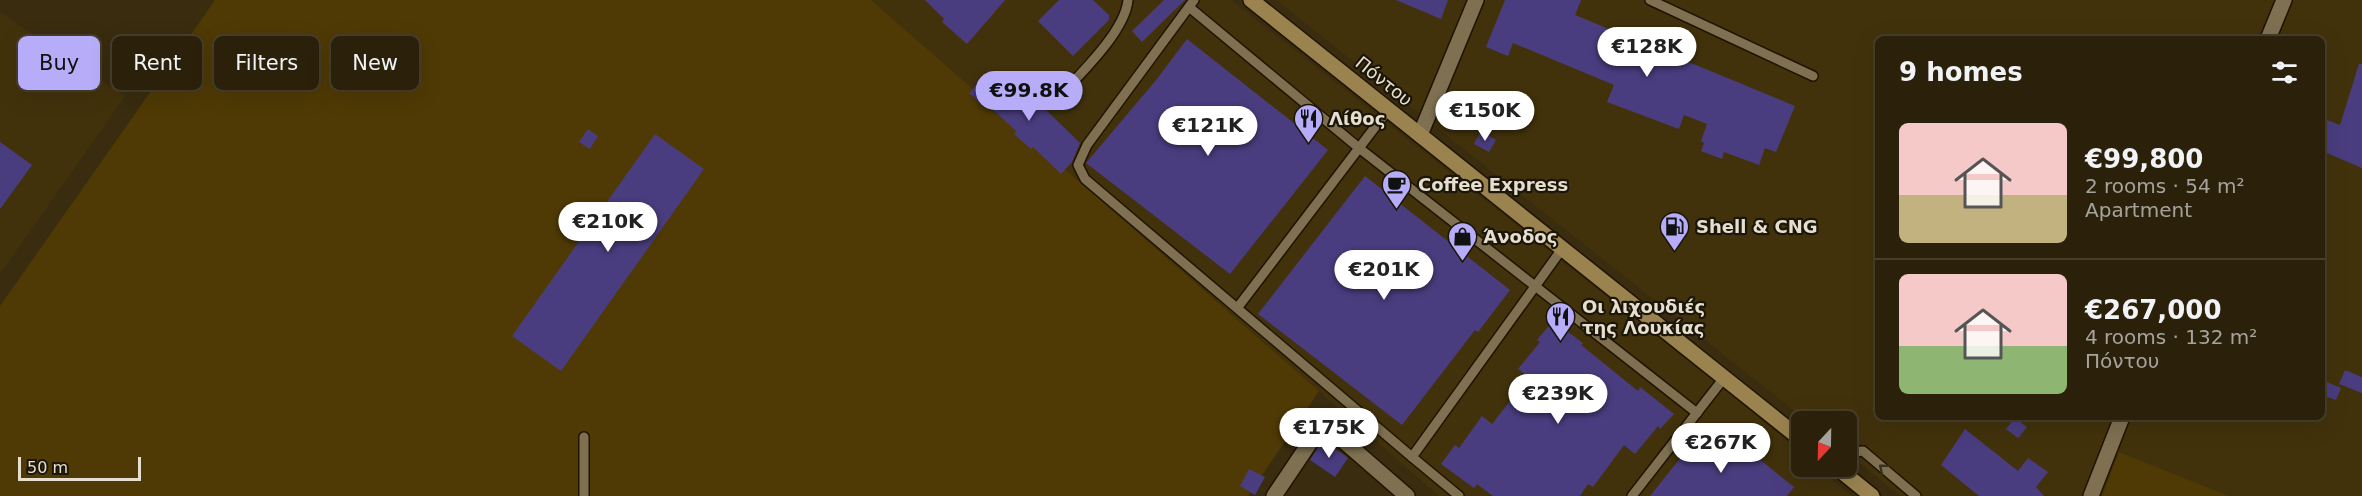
<!DOCTYPE html>
<html lang="en">
<head>
<meta charset="utf-8">
<style>
  body { margin:0; font-family:"DejaVu Sans",sans-serif; background:#332914; color:#f1f3f6; height:100vh; display:flex; flex-direction:column; font-size:22px; white-space:nowrap }
  * { box-sizing:border-box; margin:0 }
  p { font-size:20px; color:#a6a39d }
  .icon { flex:none; width:33px; height:33px; fill:none; stroke:currentColor; stroke-width:2; stroke-linecap:round; stroke-linejoin:round }
  .map { position:relative; flex:1; overflow:hidden }
  .drawer { position:absolute; left:1875px; top:36px; width:450px; height:384px; display:flex; flex-direction:column; background:#2b210b; border-radius:9px; box-shadow:0 6px 24px #0002,0 0 0 2px #473e2c }
  .drawer>* { flex:none }
  .hud { position:absolute; left:18px; top:36px; width:570px; height:54px; display:flex; gap:12px }
  .needle { width:39px; rotate:202deg }
  .buttons { position:absolute; left:1791px; top:411px; display:grid; gap:12px }
  .buttons a { display:grid; place-items:center; width:66px; height:66px; border-radius:9px; background:#2b210b; box-shadow:0 6px 24px #0002,0 0 0 2px #473e2c; font-size:30px }
  .scale { position:absolute; left:18px; bottom:15px; width:123px; box-sizing:border-box; padding-left:6px; border:3px solid #e6dece; border-top:0; font-size:16px; line-height:21px; white-space:nowrap; color:#e6dece; -webkit-text-stroke:4px #1b1609; paint-order:stroke }
  .price { position:absolute; translate:-50% -51px; padding:0 14px; border-radius:21px; background:#fff; color:#222; font-size:20px; line-height:39px; filter:drop-shadow(0 2px 3px #0008) }
  .price::after { content:''; position:absolute; left:50%; top:36px; width:18px; height:14px; margin-left:-9px; background:inherit; clip-path:polygon(0 0,100% 0,50% 100%) }
  .price.active { background:#b6acf8; color:#111 }
  ul { padding:0; list-style:none }
  li { display:flex; align-items:center; gap:18px; height:150px; padding:0 24px }
  li+li { border-top:2px solid #473e2c }
  li span { display:grid; place-items:center; flex:none; width:168px; height:120px; border-radius:9px; color:#555 }
  li>.icon { margin-inline-start:auto }
  span .icon { width:72px; height:72px; fill:#fffc; stroke-width:1 }
  li b { font-size:26px }
  h2 { display:flex; justify-content:space-between; align-items:center; height:72px; padding:0 24px; font-size:26px }
  .chip { padding:0 21px; border-radius:9px; background:#2b210b; box-shadow:0 6px 24px #0002,0 0 0 2px #473e2c; font-size:21px; line-height:54px }
  .chip.active { background:#b6acf8; color:#111 }
  .map>svg:first-child { display:block }
</style>
</head>
<body>
<div class="map">
<svg width="2362" height="496" viewBox="0 0 2362 496">
  <rect width="100%" height="100%" fill="#392c0f"/>
  <g fill="#42320c" fill-rule="evenodd">
    <polygon points="871,0 1231,0 1743,404 1801,453 1802,466 1817,467 1852,496 1439,496"/>
    <path d="M1276 0H2362V496H2229L2119 452 2102 496H1900L1847 453 1846 422 1807 421ZM1878 39H2322V417H1878Z"/>
    <polygon points="0,12 125,96 0,274"/>
  </g>
  <g fill="#4f3a05">
    <polygon points="215,0 871,0 1319,391 1248,496 0,496 0,306"/>
    <polygon points="2119,452 2229,496 2102,496"/>
  </g>
  <g fill="#4a3d7f">
    <polygon points="925,0 1005,0 967,44 942,22 944,19"/>
    <polygon points="1059,0 1093,0 1109,15 1109,20 1073,56 1038,21"/>
    <polygon points="1164,0 1185,0 1142,42 1132,31"/>
    <polygon points="1396,0 1448,0 1441,19"/>
    <polygon points="1505,0 1581,0 1575,15 1795,106 1776,152 1765,148 1759,165 1724,152 1722,159 1701,151 1704,143 1701,141 1707,124 1684,115 1679,129 1607,102 1614,85 1513,43 1508,56 1486,47"/>
    <polygon points="1187,39 1328,150 1230,274 1086,163 1157,79"/>
    <polygon points="2359,64 2362,64 2362,168 2322,151 2322,118 2340,125"/>
    <polygon points="989,70 1034,112 1041,105 1080,143 1072,162 1061,174 1033,147 1031,149 1014,134 1016,131 988,105 979,102 969,93"/>
    <polygon points="588,129 598,136 590,149 579,142"/>
    <polygon points="1481,131 1496,140 1489,152 1474,144"/>
    <polygon points="655,134 704,169 561,371 512,336"/>
    <polygon points="0,142 32,165 0,209"/>
    <polygon points="1365,176 1510,290 1478,332 1475,330 1402,425 1258,314"/>
    <polygon points="1553,321 1583,343 1581,345 1638,391 1640,387 1674,414 1660,429 1658,426 1635,454 1624,445 1593,487 1588,484 1580,496 1493,496 1477,484 1474,488 1441,464 1455,445 1459,448 1482,416 1492,424 1529,377 1518,369 1540,342 1537,340"/>
    <polygon points="2345,370 2362,377 2362,393 2339,384"/>
    <polygon points="2322,380 2341,388 2336,400 2322,395"/>
    <polygon points="2015,418 2027,427 2018,438 2006,429"/>
    <polygon points="1965,429 2018,471 2028,458 2048,472 2036,487 2044,496 1979,496 1941,465"/>
    <polygon points="1702,431 1729,453 1738,442 1794,487 1787,496 1650,496"/>
    <polygon points="1325,441 1348,458 1335,477 1310,460 1321,443"/>
    <polygon points="1249,469 1265,477 1255,495 1240,486"/>
  </g>
  <g fill="none" stroke-linecap="round" stroke-linejoin="round">
    <defs>
      <g id="lane">
        <polyline points="1194,0 1087,145 1078,165 1085,179 1412,457"/>
        <polyline points="1650,0 1813,76"/>
        <polyline points="1189,7 1359,148 1697,413"/>
        <path d="M1057 99C1079 75 1125 32 1128 0"/>
        <polyline points="1238,307 1388,110"/>
        <polyline points="1846,453 1863,451 1916,496"/>
        <polyline points="584,496 584,437"/>
        <polyline points="1459,496 1412,457 1562,249"/>
        <polyline points="1632,496 1724,378"/>
      </g>
      <g id="street">
        <polyline points="2268,39 2284,0"/>
        <polyline points="1420,135 1476,0"/>
        <polyline points="1274,496 1315,435 1327,430 1338,436 1407,496"/>
        <polyline points="2091,496 2122,417"/>
      </g>
      <g id="secondary">
        <polyline points="1251,0 1802,440"/>
        <polyline points="1835,466 1872,496"/>
      </g>
    </defs>
    <use href="#lane" stroke="#201400" stroke-width="12"/>
    <use href="#street" stroke="#201400" stroke-width="18"/>
    <use href="#secondary" stroke="#201400" stroke-width="18"/>
    <use href="#lane" stroke="#7e7051" stroke-width="9"/>
    <use href="#street" stroke="#7e7051" stroke-width="15"/>
    <use href="#secondary" stroke="#9a834f" stroke-width="15"/>
  </g>
  <defs><path id="oneway-chevron" d="M-2-3.5L2.5 0L-2 3.5" fill="none" stroke-width="1.6" stroke-linecap="round" stroke-linejoin="round" transform="scale(1.5)"/></defs>
  <use stroke="#39311f" href="#oneway-chevron" transform="translate(1883 468) rotate(-140)"/>
  <defs>
    <symbol id="restaurant-pin" viewBox="-11 -11 22 30"><path d="M0 17L-7.5 6A9.5 9.5 0 1 1 7.5 6Z" fill="#b6acf8" stroke="#1b1609"/><path d="M-5-6h1v4h1v-4h1v4h1v-4h1v5L-1.5 .5V6h-2V.5L-5-1ZM5-6V6H3V1.5H1.5Q1.5-4 5-6Z" fill="#111"/></symbol>
    <symbol id="cafe-pin" viewBox="-11 -11 22 30"><path d="M0 17L-7.5 6A9.5 9.5 0 1 1 7.5 6Z" fill="#b6acf8" stroke="#1b1609"/><path d="M-5.5-4.5H6V0H3Q3 3.5 0 3.5H-2.5Q-5.5 3.5-5.5 0ZM3-3.2v2h1.7v-2ZM-6 4.5H4V6H-6Z" fill="#111"/></symbol>
    <symbol id="fuel-pin" viewBox="-11 -11 22 30"><path d="M0 17L-7.5 6A9.5 9.5 0 1 1 7.5 6Z" fill="#b6acf8" stroke="#1b1609"/><path d="M-5.5-6h7V0h2V4h1.3V-2.5L3-4.5l.8-.8L6-3V5H2.5V1h-1V6h-7ZM-4.2-4.7v3.2H.2V-4.7Z" fill="#111"/></symbol>
    <symbol id="shop-pin" viewBox="-11 -11 22 30"><path d="M0 17L-7.5 6A9.5 9.5 0 1 1 7.5 6Z" fill="#b6acf8" stroke="#1b1609"/><path d="M-5-2.5h2.3a2.7 3.5 0 0 1 5.4 0H5L5.5 6h-11ZM-1.5-2.5h3a1.5 2.3 0 0 0-3 0Z" fill="#111"/></symbol>
  </defs>
  <g fill-rule="evenodd">
    <use href="#restaurant-pin" x="1292" y="102" width="33" height="45"/>
    <use href="#cafe-pin" x="1380" y="168" width="33" height="45"/>
    <use href="#fuel-pin" x="1658" y="210" width="33" height="45"/>
    <use href="#shop-pin" x="1446" y="220" width="33" height="45"/>
    <use href="#restaurant-pin" x="1544" y="300" width="33" height="45"/>
  </g>
  <g text-anchor="middle" dominant-baseline="central" stroke-width="4.5" stroke-linejoin="round" paint-order="stroke">
    <g font-size="18" fill="#e6dece" stroke="#1b1609">
      <text transform="translate(1384 81) rotate(39)">Πόντου</text>
    </g>
    <g font-size="18" font-weight="bold" fill="#e6dece" stroke="#1b1609" text-anchor="start">
      <text x="1329" y="118">Λίθος</text>
      <text x="1418" y="184">Coffee Express</text>
      <text x="1696" y="226">Shell &amp; CNG</text>
      <text x="1483" y="236">Άνοδος</text>
      <text x="1582" y="306">Οι λιχουδιές<tspan x="1582" dy="21">της Λουκίας</tspan></text>
    </g>
  </g>
</svg>
<div class="buttons">
<a><svg class="needle" viewBox="-14 -14 28 28"><path d="M0-13l5 13h-10z" fill="#e53935"/><path d="M0 13l5-13h-10z" fill="#a6a39d"/></svg></a>
</div>
<div class="scale">50 m</div>
<b class="price" style="left:1647px;top:78px">€128K</b>
<b class="price active" style="left:1029px;top:122px">€99.8K</b>
<b class="price" style="left:1485px;top:142px">€150K</b>
<b class="price" style="left:1208px;top:157px">€121K</b>
<b class="price" style="left:608px;top:253px">€210K</b>
<b class="price" style="left:1384px;top:301px">€201K</b>
<b class="price" style="left:1558px;top:425px">€239K</b>
<b class="price" style="left:1329px;top:459px">€175K</b>
<b class="price" style="left:1721px;top:474px">€267K</b>
<div class="hud">
<a class="chip active">Buy</a>
<a class="chip">Rent</a>
<a class="chip">Filters</a>
<a class="chip">New</a>
</div>
<section class="drawer">
<h2>9 homes<svg class="icon" aria-label="filters" viewBox="0 0 24 24"><path d="M4 7h16M4 17h16"/><circle cx="9" cy="7" r="2"/><circle cx="15" cy="17" r="2"/></svg></h2>
<ul>
<li><span style="background:linear-gradient(#f6c9c9 60%,#c2b280 0)"><svg class="icon" aria-label="home" viewBox="0 0 24 24"><path d="M3 11l9-7 9 7M6 9v11h12V9"/></svg></span><div><b>€99,800</b><p>2 rooms · 54 m²</p><p>Apartment</p></div></li>
<li><span style="background:linear-gradient(#f6c9c9 60%,#8fb573 0)"><svg class="icon" aria-label="home" viewBox="0 0 24 24"><path d="M3 11l9-7 9 7M6 9v11h12V9"/></svg></span><div><b>€267,000</b><p>4 rooms · 132 m²</p><p>Πόντου</p></div></li>
</ul>
</section>
</div>
</body>
</html>
